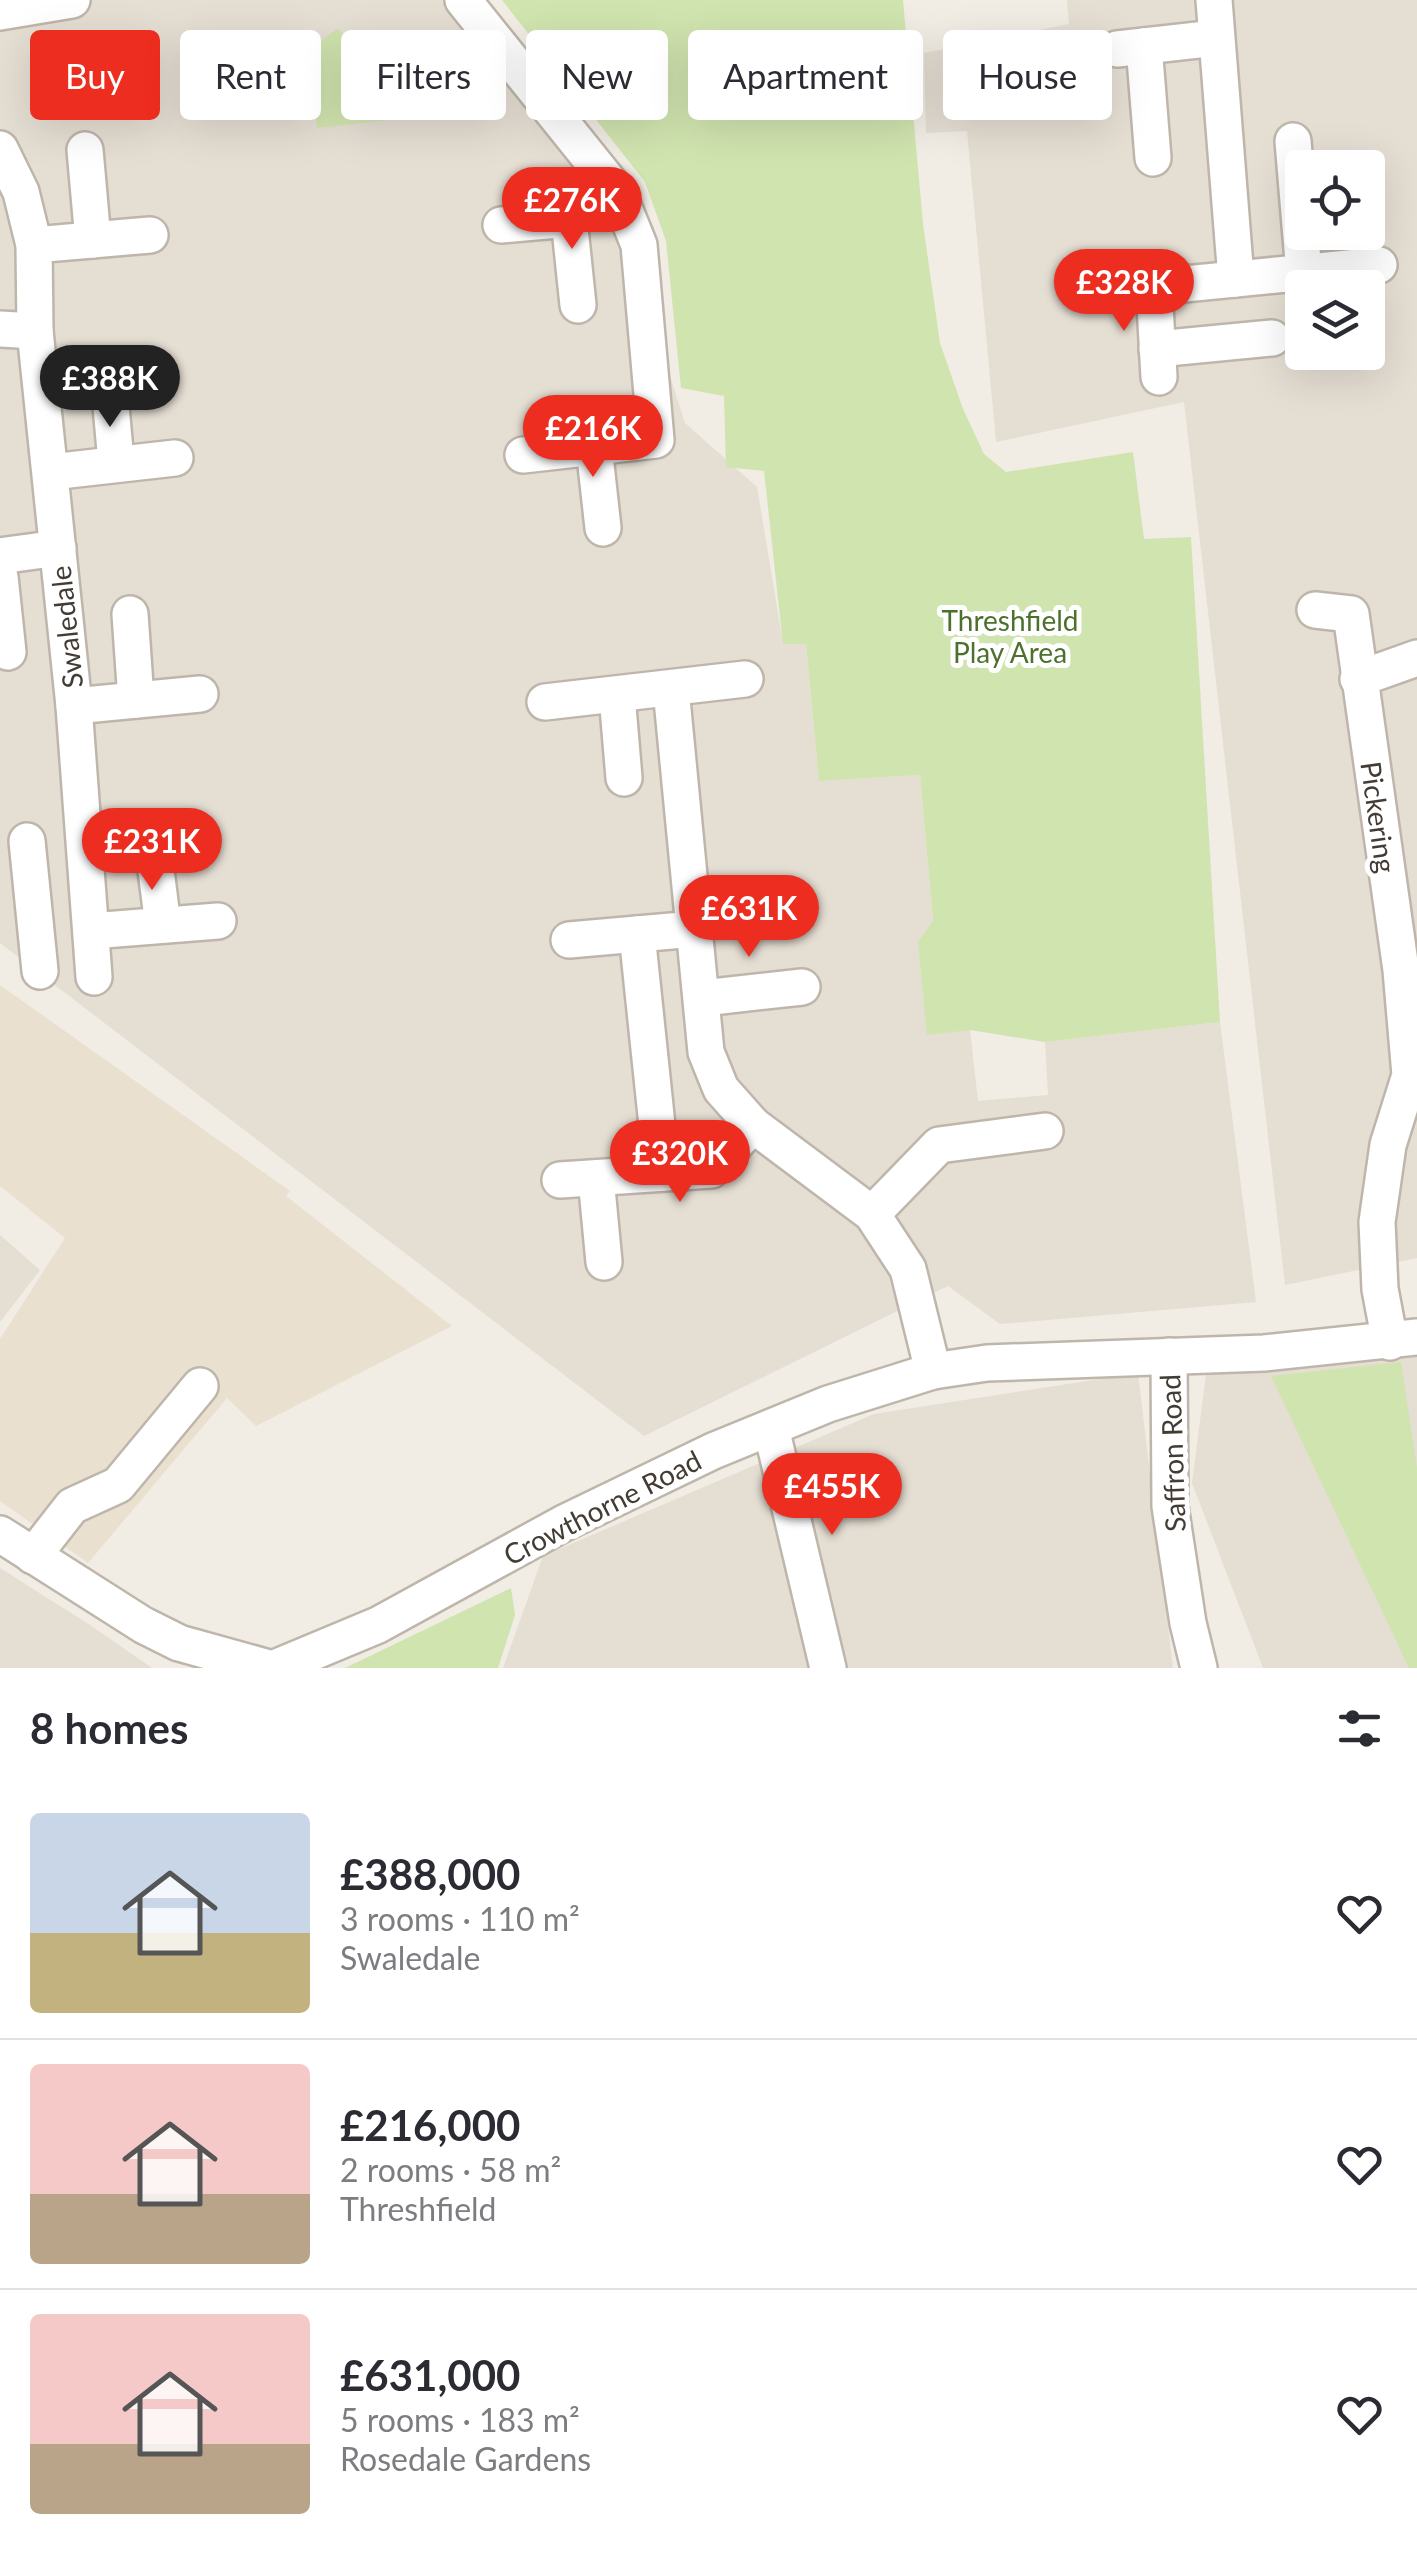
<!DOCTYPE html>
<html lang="en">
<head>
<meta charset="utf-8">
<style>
  body { margin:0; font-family:Lato,sans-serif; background:#f2f2f3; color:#2b2b33; height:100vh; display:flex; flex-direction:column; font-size:38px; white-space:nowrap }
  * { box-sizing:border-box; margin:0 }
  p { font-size:32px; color:#7c7c81 }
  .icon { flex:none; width:55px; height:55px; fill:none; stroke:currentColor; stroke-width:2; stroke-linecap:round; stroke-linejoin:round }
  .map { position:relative; height:1668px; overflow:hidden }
  .details { display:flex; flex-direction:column; background:#fff; flex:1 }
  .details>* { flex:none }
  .guide { position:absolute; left:30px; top:30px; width:1358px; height:90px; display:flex; gap:20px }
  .tools { position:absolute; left:1285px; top:150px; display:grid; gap:20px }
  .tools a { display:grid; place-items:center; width:100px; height:100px; border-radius:10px; background:#fff; box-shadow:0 10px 40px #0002; font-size:50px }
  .price { position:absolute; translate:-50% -85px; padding:0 22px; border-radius:35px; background:#ed2d1f; color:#fff; font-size:32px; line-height:65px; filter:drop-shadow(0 2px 5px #0008) }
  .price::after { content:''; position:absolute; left:50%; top:60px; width:30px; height:22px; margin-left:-15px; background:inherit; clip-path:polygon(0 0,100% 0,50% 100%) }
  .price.on { background:#222; color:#fff }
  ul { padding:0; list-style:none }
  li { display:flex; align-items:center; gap:30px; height:250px; padding:0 30px }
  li+li { border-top:2px solid #e1e1e2 }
  li span { display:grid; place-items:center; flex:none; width:280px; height:200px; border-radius:10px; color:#555 }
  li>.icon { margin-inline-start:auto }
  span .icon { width:120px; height:120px; fill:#fffc; stroke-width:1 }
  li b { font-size:42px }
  h2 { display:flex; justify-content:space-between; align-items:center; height:120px; padding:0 30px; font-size:42px }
  .pill { padding:0 35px; border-radius:10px; background:#fff; box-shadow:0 10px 40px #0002; font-size:35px; line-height:90px }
  .pill.on { background:#ed2d1f; color:#fff }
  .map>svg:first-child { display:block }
</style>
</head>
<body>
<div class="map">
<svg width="1417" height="1668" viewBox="0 0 1417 1668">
  <rect width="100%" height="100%" fill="#f1ece4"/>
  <g fill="#e5ded3" fill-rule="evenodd">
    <polygon points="0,0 447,0 624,233 685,423 757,487 783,643 806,644 819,781 920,775 933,921 970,1030 978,1101 1048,1095 1045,1042 1220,1022 1256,1302 1000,1324 948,1286 644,1436 0,943"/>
    <path d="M1067 0H1417V1258L1285 1285 1184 402 996 442 967 131 926 133 924 53 1069 24ZM1302 168H1368V232H1302ZM1302 288H1368V352H1302Z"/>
    <polygon points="0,1235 40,1270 0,1322"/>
    <polygon points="1417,1355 1417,1668 1263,1668 1192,1483 1206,1374"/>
    <polygon points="1138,1373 1173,1668 503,1668 543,1556 874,1414"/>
    <polygon points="0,1568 90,1625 152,1668 0,1668"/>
  </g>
  <polygon fill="#eae0cf" points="0,985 290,1191 286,1196 452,1326 256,1426 227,1398 88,1563 0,1501 0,1339 65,1238 0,1186"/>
  <g fill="#d0e4af">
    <polygon points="502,0 903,0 923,224 940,343 963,409 984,454 1006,472 1133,452 1144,539 1191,537 1220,1022 1045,1042 970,1030 927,1035 918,942 933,921 920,775 819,781 806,644 783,644 764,471 726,467 724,396 681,388 666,241 645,182"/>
    <polygon points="338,28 401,107 397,119 317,128 311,69 313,47"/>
    <polygon points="1401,1362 1417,1468 1417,1668 1409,1668 1271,1376"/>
    <polygon points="511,1588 515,1615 498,1668 345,1668"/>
  </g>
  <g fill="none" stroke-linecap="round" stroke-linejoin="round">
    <defs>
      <g id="minor">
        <polyline points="463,0 618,193 639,245 656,440 523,455"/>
        <polyline points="1214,0 1236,279"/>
        <polyline points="0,12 72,0"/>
        <polyline points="1144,46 1153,158"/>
        <polyline points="1117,49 1216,38"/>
        <polyline points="1293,141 1304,273"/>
        <polyline points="0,149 21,192 34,245 35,331 74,706 94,977"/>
        <polyline points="85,150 93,240"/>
        <polyline points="569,219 578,305"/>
        <polyline points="501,225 569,219 618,193"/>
        <polyline points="34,245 150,235"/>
        <polyline points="0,329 35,331"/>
        <polyline points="1157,349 1272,338"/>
        <polyline points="1159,377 1154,287 1379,265"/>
        <polyline points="109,384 116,462"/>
        <polyline points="594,447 603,528"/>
        <polyline points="51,472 175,458"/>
        <polyline points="0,556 58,548"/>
        <polyline points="0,577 8,652"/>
        <polyline points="1315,610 1351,614 1401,970 1410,1075 1388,1145 1377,1222 1380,1289 1390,1342"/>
        <polyline points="130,614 136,700"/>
        <polyline points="1358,679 1417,658"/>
        <polyline points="671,689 706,1052 721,1089 753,1125 872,1214 908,1269 933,1371"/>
        <polyline points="617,695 624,778"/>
        <polyline points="545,702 745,679"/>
        <polyline points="74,706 200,694"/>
        <polyline points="27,841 40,971"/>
        <polyline points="153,847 163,925"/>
        <polyline points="91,931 218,921"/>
        <polyline points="637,934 662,1173"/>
        <polyline points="569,940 694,929"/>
        <polyline points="703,998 802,987"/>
        <polyline points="596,1178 604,1262"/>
        <polyline points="560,1180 711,1170 753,1125"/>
        <polyline points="872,1214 939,1145 1045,1131"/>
        <polyline points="1169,1356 1170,1506 1188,1623 1199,1668"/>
        <polyline points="771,1428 828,1668"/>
        <polyline points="0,1534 143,1625 179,1643 269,1668"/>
        <polyline points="33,1556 72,1506 118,1485 200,1386"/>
        <polyline points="275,1668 378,1625 564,1523 713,1451 828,1404 933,1371 987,1363 1264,1353 1417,1337"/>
      </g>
    </defs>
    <use href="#minor" stroke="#bfb6ab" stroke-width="40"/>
    <use href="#minor" stroke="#fff" stroke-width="35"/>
  </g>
  <g text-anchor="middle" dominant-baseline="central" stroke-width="10" stroke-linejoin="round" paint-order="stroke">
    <g font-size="28" fill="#4b712c" stroke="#fff">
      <text x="1010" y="620">Threshfield<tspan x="1010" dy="32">Play Area</tspan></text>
    </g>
    <g font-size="28" fill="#433c35" stroke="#fff">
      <text transform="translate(66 627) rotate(-96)">Swaledale</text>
      <text transform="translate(1379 817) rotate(82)">Pickering</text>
      <text transform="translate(1172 1453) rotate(-92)">Saffron Road</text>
      <text transform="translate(602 1507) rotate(-27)">Crowthorne Road</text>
    </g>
  </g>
</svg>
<div class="tools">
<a><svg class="icon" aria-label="locate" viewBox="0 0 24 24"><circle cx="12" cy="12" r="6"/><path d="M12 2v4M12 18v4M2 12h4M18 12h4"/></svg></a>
<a><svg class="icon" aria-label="layers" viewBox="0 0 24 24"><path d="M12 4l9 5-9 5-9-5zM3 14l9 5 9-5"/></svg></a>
</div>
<b class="price" style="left:572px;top:252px">£276K</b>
<b class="price" style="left:1124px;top:334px">£328K</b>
<b class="price on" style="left:110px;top:430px">£388K</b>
<b class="price" style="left:593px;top:480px">£216K</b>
<b class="price" style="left:152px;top:893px">£231K</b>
<b class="price" style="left:749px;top:960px">£631K</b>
<b class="price" style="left:680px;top:1205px">£320K</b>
<b class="price" style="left:832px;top:1538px">£455K</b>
<div class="guide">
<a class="pill on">Buy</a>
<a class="pill">Rent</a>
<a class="pill">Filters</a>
<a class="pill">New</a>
<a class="pill">Apartment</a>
<a class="pill">House</a>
</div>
</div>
<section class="details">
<h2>8 homes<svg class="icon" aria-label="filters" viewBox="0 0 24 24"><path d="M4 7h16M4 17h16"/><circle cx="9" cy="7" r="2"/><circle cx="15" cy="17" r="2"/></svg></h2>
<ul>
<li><span style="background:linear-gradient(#c9d6e8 60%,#c2b280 0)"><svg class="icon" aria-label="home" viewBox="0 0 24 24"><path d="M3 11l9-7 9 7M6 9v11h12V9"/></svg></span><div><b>£388,000</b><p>3 rooms · 110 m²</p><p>Swaledale</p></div><svg class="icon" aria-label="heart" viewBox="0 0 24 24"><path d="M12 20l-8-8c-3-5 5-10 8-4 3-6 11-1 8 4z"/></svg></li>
<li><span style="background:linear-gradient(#f6c9c9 65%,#b9a48a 0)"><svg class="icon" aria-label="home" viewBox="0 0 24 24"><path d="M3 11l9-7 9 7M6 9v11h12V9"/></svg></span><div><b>£216,000</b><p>2 rooms · 58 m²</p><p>Threshfield</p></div><svg class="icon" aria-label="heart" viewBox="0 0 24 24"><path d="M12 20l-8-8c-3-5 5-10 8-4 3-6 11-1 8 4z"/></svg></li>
<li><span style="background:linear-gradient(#f6c9c9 65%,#b9a48a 0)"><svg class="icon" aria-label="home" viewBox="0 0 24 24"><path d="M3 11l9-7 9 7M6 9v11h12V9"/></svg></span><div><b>£631,000</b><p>5 rooms · 183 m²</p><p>Rosedale Gardens</p></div><svg class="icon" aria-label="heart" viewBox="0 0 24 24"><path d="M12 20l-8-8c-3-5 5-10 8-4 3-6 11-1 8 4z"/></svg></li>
</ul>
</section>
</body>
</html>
